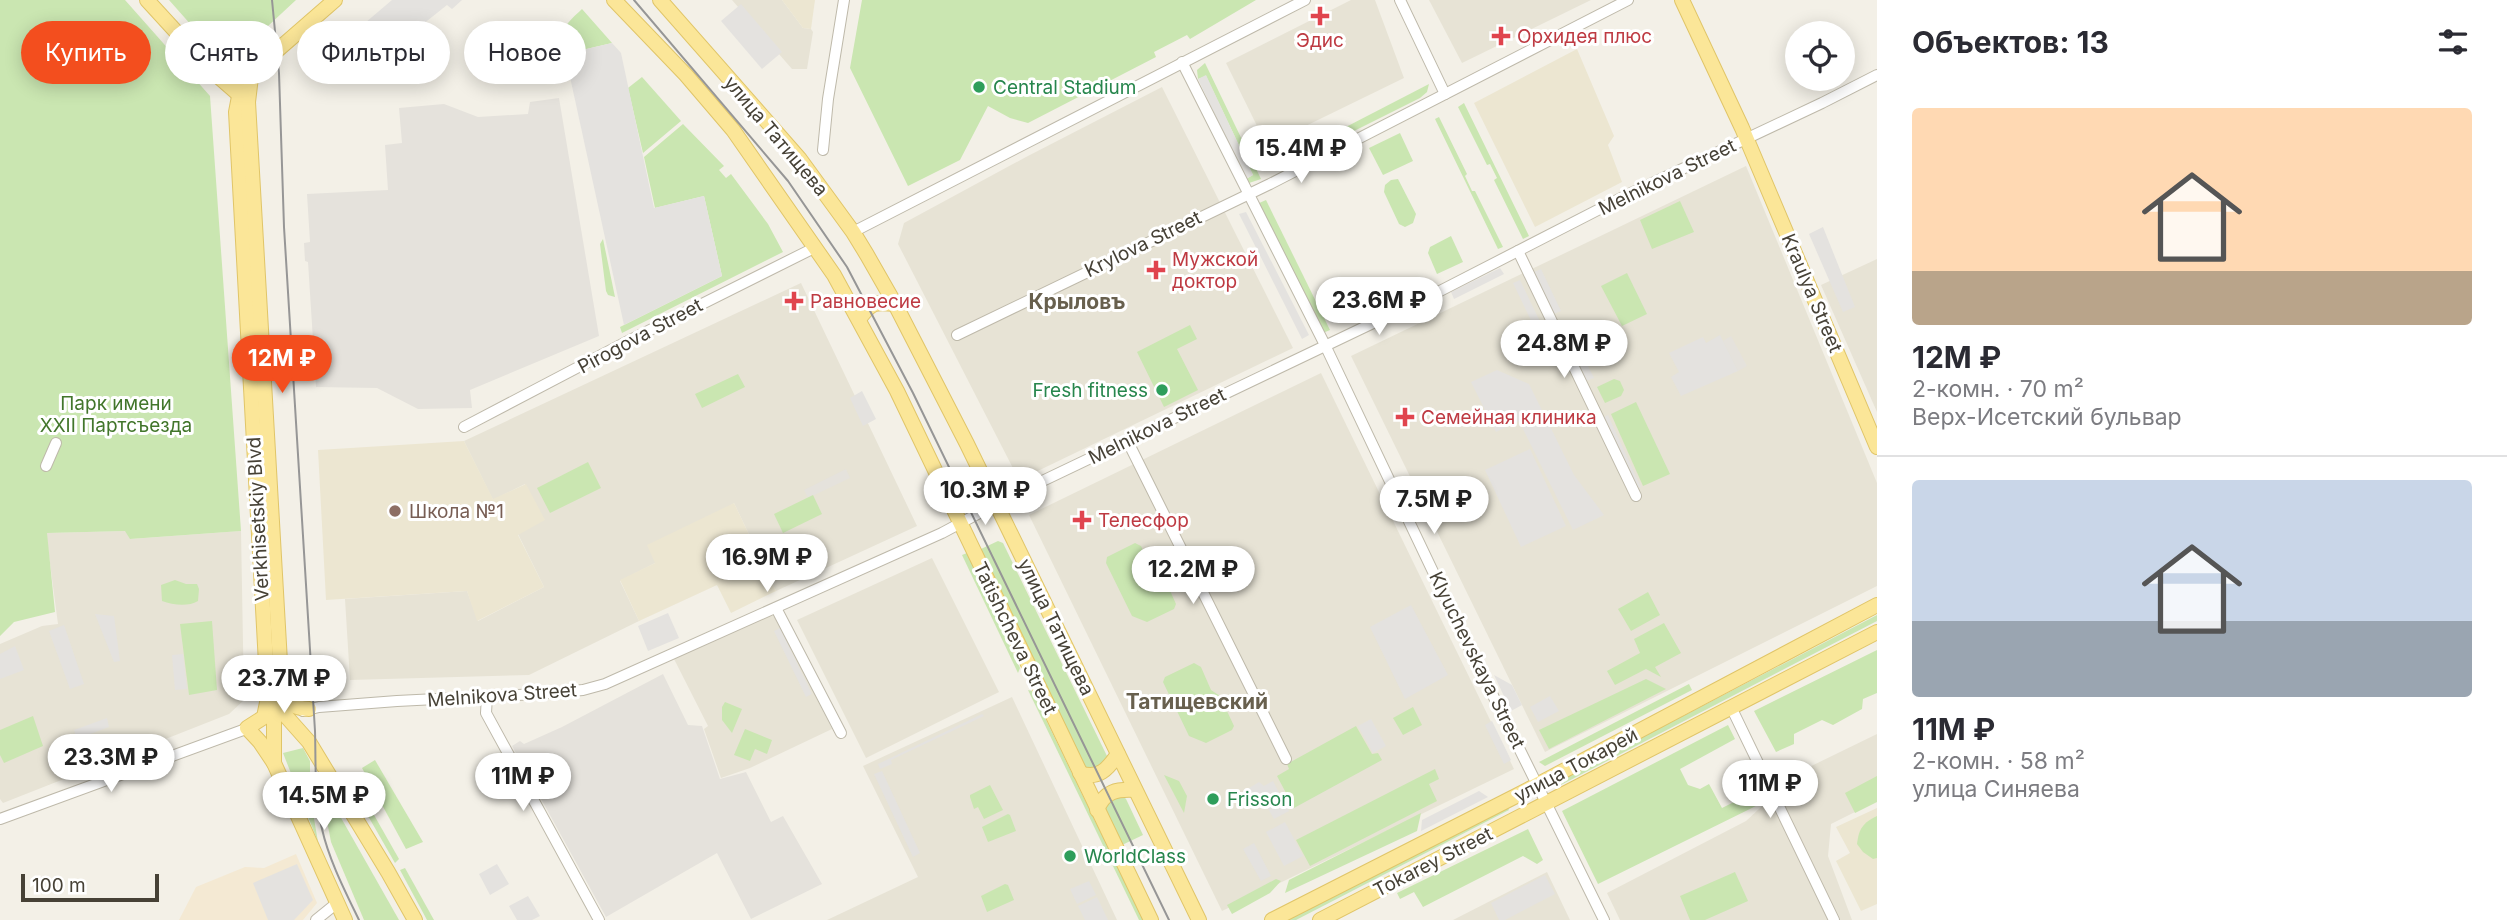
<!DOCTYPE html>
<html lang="ru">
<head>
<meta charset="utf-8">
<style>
  body { margin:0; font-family:Inter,sans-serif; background:#f2f2f3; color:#2b2b33; height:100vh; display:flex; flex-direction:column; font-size:26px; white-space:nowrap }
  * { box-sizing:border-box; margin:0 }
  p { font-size:23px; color:#7c7c81 }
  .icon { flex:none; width:38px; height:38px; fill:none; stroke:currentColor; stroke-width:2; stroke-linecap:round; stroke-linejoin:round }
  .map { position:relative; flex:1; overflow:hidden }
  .drawer { display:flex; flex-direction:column; background:#fff; width:630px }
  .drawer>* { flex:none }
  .hud { position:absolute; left:21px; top:21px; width:665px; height:63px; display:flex; gap:14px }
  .controls { position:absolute; left:1785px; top:21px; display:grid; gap:14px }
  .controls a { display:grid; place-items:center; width:70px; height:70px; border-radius:50%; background:#fff; box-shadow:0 4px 18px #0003; font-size:35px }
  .scale { position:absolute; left:21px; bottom:18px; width:138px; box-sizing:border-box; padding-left:7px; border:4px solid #464136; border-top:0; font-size:19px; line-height:24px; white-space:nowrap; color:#464136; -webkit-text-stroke:5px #fff; paint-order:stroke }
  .price { position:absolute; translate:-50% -60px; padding:0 16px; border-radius:24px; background:#fff; color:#222; font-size:23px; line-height:46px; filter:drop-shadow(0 2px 4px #0008) }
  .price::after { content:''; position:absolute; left:50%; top:42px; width:21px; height:16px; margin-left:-10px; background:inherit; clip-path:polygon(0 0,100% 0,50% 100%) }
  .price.on { background:#f34e1e; color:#fff }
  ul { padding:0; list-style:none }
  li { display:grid; align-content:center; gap:14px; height:371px; padding:0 35px }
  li+li { border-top:2px solid #e1e1e2 }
  li span { display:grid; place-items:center; height:217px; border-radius:7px; color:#555 }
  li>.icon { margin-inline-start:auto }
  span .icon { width:126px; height:126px; fill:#fffc; stroke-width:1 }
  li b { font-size:30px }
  h2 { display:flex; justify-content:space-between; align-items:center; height:84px; padding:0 35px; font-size:30px }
  .tag { padding:0 24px; border-radius:32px; background:#fff; box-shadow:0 4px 18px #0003; font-size:24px; line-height:63px }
  .tag.on { background:#f34e1e; color:#fff }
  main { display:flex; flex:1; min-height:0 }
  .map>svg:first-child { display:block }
</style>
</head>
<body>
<main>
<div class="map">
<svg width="1877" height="920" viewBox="0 0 1877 920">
  <rect width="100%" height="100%" fill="#f3f0e7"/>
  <g fill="#e7e3d5">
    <polygon points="732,0 782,0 803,28 811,29 813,32 807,69 792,69"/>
    <polygon points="1351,0 1375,0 1404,78 1281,138 1263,138 1226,63"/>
    <polygon points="1429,0 1591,0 1462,63"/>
    <polygon points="1162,87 1293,348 1019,480 898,244 904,223 1026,157"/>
    <polygon points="1746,166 1877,483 1877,586 1545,752 1351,356"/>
    <polygon points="1877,259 1877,412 1821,285"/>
    <polygon points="801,283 917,526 776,591 734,503 655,563 620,581 639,621 529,675 350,680 345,599 467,591 478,621 544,587 518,534 525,484 493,500 464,441"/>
    <polygon points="1321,373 1514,769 1222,911 1029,515"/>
    <polygon points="126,531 131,539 241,531 244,700 229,714 3,803 0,799 0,644 42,626 58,624 46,533"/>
    <polygon points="932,558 999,692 866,758 797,620"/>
    <polygon points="769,615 776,617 832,729 750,768 721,778 704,729 708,726 674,659"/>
    <polygon points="1012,697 1117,920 827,920 918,877 863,766"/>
    <polygon points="1877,734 1877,801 1831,824 1828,856 1852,920 1620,920 1607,893 1746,821 1799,772"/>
    <polygon points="1547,872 1570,920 1453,920"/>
  </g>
  <polygon fill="#f4e9d3" points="296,854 317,903 303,920 179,920 196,887 245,867 264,868"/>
  <g fill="#e5e2dc">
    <polygon points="559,98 599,336 470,390 472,408 418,409 377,388 316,387 308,262 305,261 304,243 310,242 307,194 388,190 385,145 402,143 399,108 444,104 478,117 528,114 530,102"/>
    <polygon points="1731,336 1747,366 1738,371 1723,341"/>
    <polygon points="846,469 850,478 808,498 804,490"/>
    <polygon points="663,674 688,725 702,726 720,779 746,772 771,822 783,816 822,884 751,919 717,853 606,917 512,746 520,741 524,744 562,727"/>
  </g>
  <g fill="#ece6d1">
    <polygon points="782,0 815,0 811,29 803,28"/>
    <polygon points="1577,49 1614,136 1608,145 1622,182 1535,227 1474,103"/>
    <polygon points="464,441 493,499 526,484 545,520 518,535 544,587 477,621 467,591 326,600 318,450"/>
    <polygon points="734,503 776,591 731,613 717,585 639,621 620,580 655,563 647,545"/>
    <polygon points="1877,808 1877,904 1861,911 1836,861 1850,853 1836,827"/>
  </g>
  <g fill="#cae6b1">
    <polygon points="0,0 125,0 210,96 241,531 130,539 125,531 47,533 55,612 14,622 0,636"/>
    <polygon points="169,0 296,0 253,40 253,48 242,49 229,62 223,61"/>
    <polygon points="862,0 1256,0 1190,39 1187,35 1154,52 1156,57 1028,123 1010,118 988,106 960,160 908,186 850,68"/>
    <path d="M582 9 612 43 565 54C558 30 565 25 582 9Z"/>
    <polygon points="347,21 361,38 343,41 331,50 314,51"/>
    <polygon points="1205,63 1261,179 1249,183 1246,179 1253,175 1206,76 1198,79 1197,70"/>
    <polygon points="642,77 681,121 643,153 628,88"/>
    <polygon points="1429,84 1427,92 1420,98 1316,150 1313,144"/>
    <polygon points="1464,103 1529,236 1523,239 1494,180 1497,178 1490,164 1487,165 1458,107"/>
    <polygon points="1439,117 1467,174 1465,176 1472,191 1475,191 1503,247 1498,249 1435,119"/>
    <polygon points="683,124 724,166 719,170 726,178 731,174 768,224 783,252 622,333 620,327 722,276 704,196 655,208 644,157"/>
    <polygon points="1400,133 1413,161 1383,175 1369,148"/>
    <polygon points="1398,179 1416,214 1413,223 1405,227 1399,224 1384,192 1385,185 1391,180"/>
    <polygon points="1266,200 1330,330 1323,333 1257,204"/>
    <polygon points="1680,201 1694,232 1652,249 1640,220"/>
    <polygon points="1451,236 1463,262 1437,274 1428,253 1430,247"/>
    <polygon points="603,239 615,297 608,295 606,291 600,244"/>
    <polygon points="1627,273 1647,314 1622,326 1601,286"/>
    <polygon points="1343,277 1361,313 1340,323 1322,287"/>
    <polygon points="1190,325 1197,339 1177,349 1198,390 1164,407 1137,352"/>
    <polygon points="738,374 745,387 702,408 695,394"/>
    <polygon points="1614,379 1620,381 1624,390 1621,396 1605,403 1597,387"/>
    <polygon points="1636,402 1670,474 1643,486 1611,414"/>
    <polygon points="588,462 601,488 550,513 537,488"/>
    <polygon points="813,495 822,514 783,533 774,514"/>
    <polygon points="998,541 1003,543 1107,756 1106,762 1094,772 1084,768 981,555 981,549"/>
    <polygon points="1135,543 1141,546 1152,569 1163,575 1176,604 1174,609 1147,622 1132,616 1106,563 1107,557"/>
    <polygon points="967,553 1020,668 1018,673 962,555"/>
    <path d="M175 580 186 584H197L199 589 198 601C188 607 173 605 162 601L161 585Z"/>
    <polygon points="1648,592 1660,615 1631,631 1618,609"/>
    <polygon points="1877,615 1877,621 1557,787 1555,783"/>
    <polygon points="212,621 217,690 189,695 180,624"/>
    <polygon points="1664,623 1681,653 1655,667 1661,677 1646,669 1615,685 1607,671 1640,653 1634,639"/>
    <polygon points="1877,650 1877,693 1863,699 1862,709 1833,725 1822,720 1794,734 1794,744 1776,752 1754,711"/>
    <polygon points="1194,663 1201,667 1211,690 1220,696 1234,726 1232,730 1206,743 1189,736 1163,682 1165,677"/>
    <polygon points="1646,679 1666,689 1549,749 1539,730"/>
    <polygon points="1689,684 1692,690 1545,766 1539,762"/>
    <polygon points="1028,690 1032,691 1143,920 1139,920"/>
    <polygon points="725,702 742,709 732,733 722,720 722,707"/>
    <polygon points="1413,707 1422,725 1403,735 1393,718"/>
    <polygon points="33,716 43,746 4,763 0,755 0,730"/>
    <polygon points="1728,725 1735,739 1680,769 1688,785 1700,789 1709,784 1722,808 1758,790 1764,802 1598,884 1562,811"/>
    <polygon points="1356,726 1372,754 1378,753 1382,760 1294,808 1277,776 1289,769 1287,764"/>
    <polygon points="745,729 772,740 767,754 755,749 750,761 734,755"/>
    <polygon points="303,748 310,761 310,795 318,842 283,753"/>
    <polygon points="375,760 423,842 406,849 362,768"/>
    <polygon points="1435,769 1439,779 1429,784 1437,801 1310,866 1296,840"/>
    <polygon points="1164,775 1179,781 1187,796 1184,813"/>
    <polygon points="1877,776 1877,802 1855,813 1845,793"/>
    <polygon points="319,779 399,920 364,920 331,842"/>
    <polygon points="357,785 399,859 395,863 352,788"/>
    <polygon points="990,785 1003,810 984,819 978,807 974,809 970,797 970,795"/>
    <polygon points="1123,796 1126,799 1143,835 1122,845 1103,809 1107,800"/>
    <polygon points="1507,806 1509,810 1296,920 1288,920"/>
    <polygon points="1421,813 1417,831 1285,893 1289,880"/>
    <polygon points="1008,814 1010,815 1016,831 988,842 982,827"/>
    <path d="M1877 816V858L1873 859 1863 852 1857 844C1859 828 1863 823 1877 816Z"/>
    <polygon points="1528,829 1543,860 1537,864 1523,856 1423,907 1414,892 1400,899 1397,893"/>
    <polygon points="405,868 434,920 427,920 400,870"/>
    <polygon points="1735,872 1748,901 1705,920 1690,920 1680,896"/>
    <polygon points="1276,879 1281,881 1270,893 1232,914 1227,905"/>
    <polygon points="1005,884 1008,885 1014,900 987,912 981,896"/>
  </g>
  <g fill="#e4e2df">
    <polygon points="392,0 462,0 452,9 447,5 418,28 371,32 365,23"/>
    <polygon points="741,4 782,52 762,69 721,21"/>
    <polygon points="612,43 621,53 654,208 704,196 722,276 624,325 565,54"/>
    <polygon points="1206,75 1253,175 1246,179 1198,79"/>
    <polygon points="1246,212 1309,335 1302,339 1239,214"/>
    <polygon points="1823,227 1855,307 1843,312 1809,234"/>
    <polygon points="1500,268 1504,274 1454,299 1451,292"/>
    <polygon points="1541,269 1561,311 1554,314 1534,272"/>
    <polygon points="1520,280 1544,330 1537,333 1513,283"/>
    <polygon points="1566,322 1594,378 1586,381 1559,326"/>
    <polygon points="1720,335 1738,371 1681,396 1671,377 1679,372 1669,353 1703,337 1706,343"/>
    <polygon points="1497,370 1529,384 1574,475 1604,515 1573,530 1519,421 1496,432 1471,382"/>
    <polygon points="862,391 876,419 863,426 850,398"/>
    <polygon points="1608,415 1641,487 1634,490 1601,419"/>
    <polygon points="1530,449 1566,526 1521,547 1485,470"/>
    <polygon points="1411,605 1448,675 1405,699 1370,627"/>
    <polygon points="668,613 679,638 648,651 638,626"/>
    <polygon points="95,614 114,616 120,661 114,662"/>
    <polygon points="64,625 84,684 70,689 49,631"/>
    <polygon points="780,628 812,694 806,697 774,631"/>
    <polygon points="15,646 24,670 0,679 0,654"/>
    <polygon points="183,654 187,689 175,690 172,655"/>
    <polygon points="1494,675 1512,685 1522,705 1511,711"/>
    <polygon points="1550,696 1559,711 1538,722 1530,707"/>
    <polygon points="982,714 984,716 891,760 892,764 880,769 878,764"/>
    <polygon points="107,718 109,727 77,739 74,730"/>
    <polygon points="1371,719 1386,746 1373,753 1358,726"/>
    <polygon points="1492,721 1511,760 1504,764 1485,725"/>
    <polygon points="882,771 920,853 913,857 874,774"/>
    <polygon points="1273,781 1289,811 1274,819 1262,798 1251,804 1244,791 1259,782 1264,786"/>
    <polygon points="1479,791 1488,797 1421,831 1422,820"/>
    <polygon points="1285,822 1303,856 1284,866 1266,832"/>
    <polygon points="1254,843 1271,876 1261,881 1243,849"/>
    <polygon points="297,864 313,900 294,920 268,920 253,883"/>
    <polygon points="497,864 509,884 490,895 479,874"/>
    <polygon points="1545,875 1555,894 1505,920 1499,920 1491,903"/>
    <polygon points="1089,881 1096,895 1077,904 1070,889"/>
    <polygon points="528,896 540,916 532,920 517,920 509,906"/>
    <polygon points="1097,897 1108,920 1085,920 1078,906"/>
  </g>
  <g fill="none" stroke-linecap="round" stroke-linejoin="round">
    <defs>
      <g id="minor">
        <polyline points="1400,0 1445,94"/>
        <polyline points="1182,62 1325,345 1466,641 1604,920"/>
        <polyline points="823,150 828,99 844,0"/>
        <polyline points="853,232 1305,0"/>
        <polyline points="1518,251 1636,496"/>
        <polyline points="957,335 1270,184 1628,0"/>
        <polyline points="464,427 628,341 816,247"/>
        <polyline points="1127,440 1286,759"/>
        <polyline points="46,466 56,443"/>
        <polyline points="776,608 841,733"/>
        <polyline points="487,696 486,713 599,920"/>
        <polyline points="1731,707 1834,920"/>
        <polyline points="303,711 319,707 397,701 537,694 583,690 605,684 942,533 1011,496 1440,291 1625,196 1822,103 1877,75"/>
        <polyline points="0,819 254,726"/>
        <polyline points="316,920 337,903"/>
      </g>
      <g id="major">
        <polyline points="147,0 212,71 244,99"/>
        <polyline points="335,0 242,81 236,112 267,682 277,706 309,742 388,872 415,920"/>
        <polyline points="614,0 686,75 733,130 834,275 897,391 1151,920"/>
        <polyline points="660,0 799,158 853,232 867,255 895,304 967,444 1199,920"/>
        <polyline points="1682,0 1742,128 1877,447"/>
        <polyline points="251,77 248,102 280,662 281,691 274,720 274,763 345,920"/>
        <path d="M859 319C872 302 874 302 895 304"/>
        <path d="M281 691C286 705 295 708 309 709"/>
        <polyline points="268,698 264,717 247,728 260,742 274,763"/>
        <path d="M1080 773C1098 780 1108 769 1118 754"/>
        <path d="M1097 810C1104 791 1117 789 1135 790"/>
        <polyline points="1272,920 1516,796 1877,605"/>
        <polyline points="1320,920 1877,632"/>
      </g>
    </defs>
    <use href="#minor" stroke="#beb9aa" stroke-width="12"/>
    <use href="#major" stroke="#e0c568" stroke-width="16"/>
    <use href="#minor" stroke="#fff" stroke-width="10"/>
    <use href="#major" stroke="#fbe698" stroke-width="14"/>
    <g stroke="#969696" stroke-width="2">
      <path d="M272 0 279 73 284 227 315 731C316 763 314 797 322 829 329 860 345 891 359 920"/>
      <polyline points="634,0 788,181 847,267 913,393 1169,920"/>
    </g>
  </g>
  <g fill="#e0444e" stroke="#fff" stroke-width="2.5">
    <path d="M1316.5 5.5h7v7h7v7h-7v7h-7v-7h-7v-7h7z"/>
    <path d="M1497.5 25.5h7v7h7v7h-7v7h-7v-7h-7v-7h7z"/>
    <path d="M1152.5 259.5h7v7h7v7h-7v7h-7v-7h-7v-7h7z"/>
    <path d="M790.5 290.5h7v7h7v7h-7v7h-7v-7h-7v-7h7z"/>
    <path d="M1401.5 406.5h7v7h7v7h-7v7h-7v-7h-7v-7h7z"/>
    <path d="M1078.5 509.5h7v7h7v7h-7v7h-7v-7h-7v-7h7z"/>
  </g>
  <g fill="#2e9e5b" stroke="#fff" stroke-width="2.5">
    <circle cx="979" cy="87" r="7"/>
    <circle cx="1162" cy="390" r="7"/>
    <circle cx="1213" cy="799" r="7"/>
    <circle cx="1070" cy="856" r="7"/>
  </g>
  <circle fill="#8d6e63" stroke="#fff" stroke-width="2.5" cx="395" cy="511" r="7"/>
  <g text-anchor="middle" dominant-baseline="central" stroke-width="6" stroke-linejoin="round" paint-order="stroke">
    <g font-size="19" fill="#be3a42" stroke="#fff" text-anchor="start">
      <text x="1517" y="36">Орхидея плюс</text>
      <text x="1320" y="40" text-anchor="middle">Эдис</text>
      <text x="1172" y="259">Мужской<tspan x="1172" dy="22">доктор</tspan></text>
      <text x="810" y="301">Равновесие</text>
      <text x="1421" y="417">Семейная клиника</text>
      <text x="1098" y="520">Телесфор</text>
    </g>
    <g font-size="19" fill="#27864d" stroke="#fff" text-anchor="start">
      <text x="993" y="87">Central Stadium</text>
      <text x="1148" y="390" text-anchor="end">Fresh fitness</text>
      <text x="1227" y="799">Frisson</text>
      <text x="1084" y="856">WorldClass</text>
    </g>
    <g font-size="19" fill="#464136" stroke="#fff">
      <text transform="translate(776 136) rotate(50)">улица Татищева</text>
      <text transform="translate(1667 177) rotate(-26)">Melnikova Street</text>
      <text transform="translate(1143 244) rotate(-26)">Krylova Street</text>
      <text transform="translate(1812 293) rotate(67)">Kraulya Street</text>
      <text transform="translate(640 336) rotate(-28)">Pirogova Street</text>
      <text transform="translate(1157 426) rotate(-26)">Melnikova Street</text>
      <text transform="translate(258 519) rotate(-93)">Verkhisetskiy Blvd</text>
      <text transform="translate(1056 627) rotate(64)">улица Татищева</text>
      <text transform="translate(1015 638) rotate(64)">Tatishcheva Street</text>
      <text transform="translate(1477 660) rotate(64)">Klyuchevskaya Street</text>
      <text transform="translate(502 695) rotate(-4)">Melnikova Street</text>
      <text transform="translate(1576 765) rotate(-28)">улица Токарей</text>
      <text transform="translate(1433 862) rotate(-27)">Tokarey Street</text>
    </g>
    <g font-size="19" fill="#42762b" stroke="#fff">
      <text x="116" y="403">Парк имени<tspan x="116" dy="22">XXII Партсъезда</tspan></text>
    </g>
    <g font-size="19" fill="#785e54" stroke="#fff" text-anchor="start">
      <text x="409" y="511">Школа №1</text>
    </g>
    <g font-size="21" font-weight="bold" fill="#68604e" stroke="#fff">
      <text x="1077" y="301">Крыловъ</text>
      <text x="1197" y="701">Татищевский</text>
    </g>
  </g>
</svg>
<div class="controls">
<a><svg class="icon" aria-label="locate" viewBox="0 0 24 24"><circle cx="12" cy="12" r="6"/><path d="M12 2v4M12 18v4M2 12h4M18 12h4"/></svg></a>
</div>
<div class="scale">100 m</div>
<b class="price" style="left:1301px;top:185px">15.4M ₽</b>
<b class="price" style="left:1379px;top:337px">23.6M ₽</b>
<b class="price" style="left:1564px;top:380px">24.8M ₽</b>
<b class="price on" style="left:282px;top:395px">12M ₽</b>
<b class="price" style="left:985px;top:527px">10.3M ₽</b>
<b class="price" style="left:1434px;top:536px">7.5M ₽</b>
<b class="price" style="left:767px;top:594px">16.9M ₽</b>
<b class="price" style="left:1193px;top:606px">12.2M ₽</b>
<b class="price" style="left:284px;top:715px">23.7M ₽</b>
<b class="price" style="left:111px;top:794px">23.3M ₽</b>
<b class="price" style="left:523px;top:813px">11M ₽</b>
<b class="price" style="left:1770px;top:820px">11M ₽</b>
<b class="price" style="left:324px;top:832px">14.5M ₽</b>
<div class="hud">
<a class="tag on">Купить</a>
<a class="tag">Снять</a>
<a class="tag">Фильтры</a>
<a class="tag">Новое</a>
</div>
</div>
<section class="drawer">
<h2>Объектов: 13<svg class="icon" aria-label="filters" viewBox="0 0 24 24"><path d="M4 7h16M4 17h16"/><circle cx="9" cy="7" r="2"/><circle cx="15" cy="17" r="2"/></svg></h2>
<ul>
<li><span style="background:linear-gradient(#ffd9b3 75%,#b9a48a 0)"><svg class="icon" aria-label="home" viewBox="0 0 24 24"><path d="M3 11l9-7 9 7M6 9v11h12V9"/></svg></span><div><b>12M ₽</b><p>2-комн. · 70 m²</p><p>Верх-Исетский бульвар</p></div></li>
<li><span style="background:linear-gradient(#c9d6e8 65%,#9aa5b1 0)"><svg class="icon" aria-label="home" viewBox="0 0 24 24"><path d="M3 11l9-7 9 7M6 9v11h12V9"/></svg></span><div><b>11M ₽</b><p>2-комн. · 58 m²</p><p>улица Синяева</p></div></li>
</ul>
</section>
</main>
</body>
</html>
